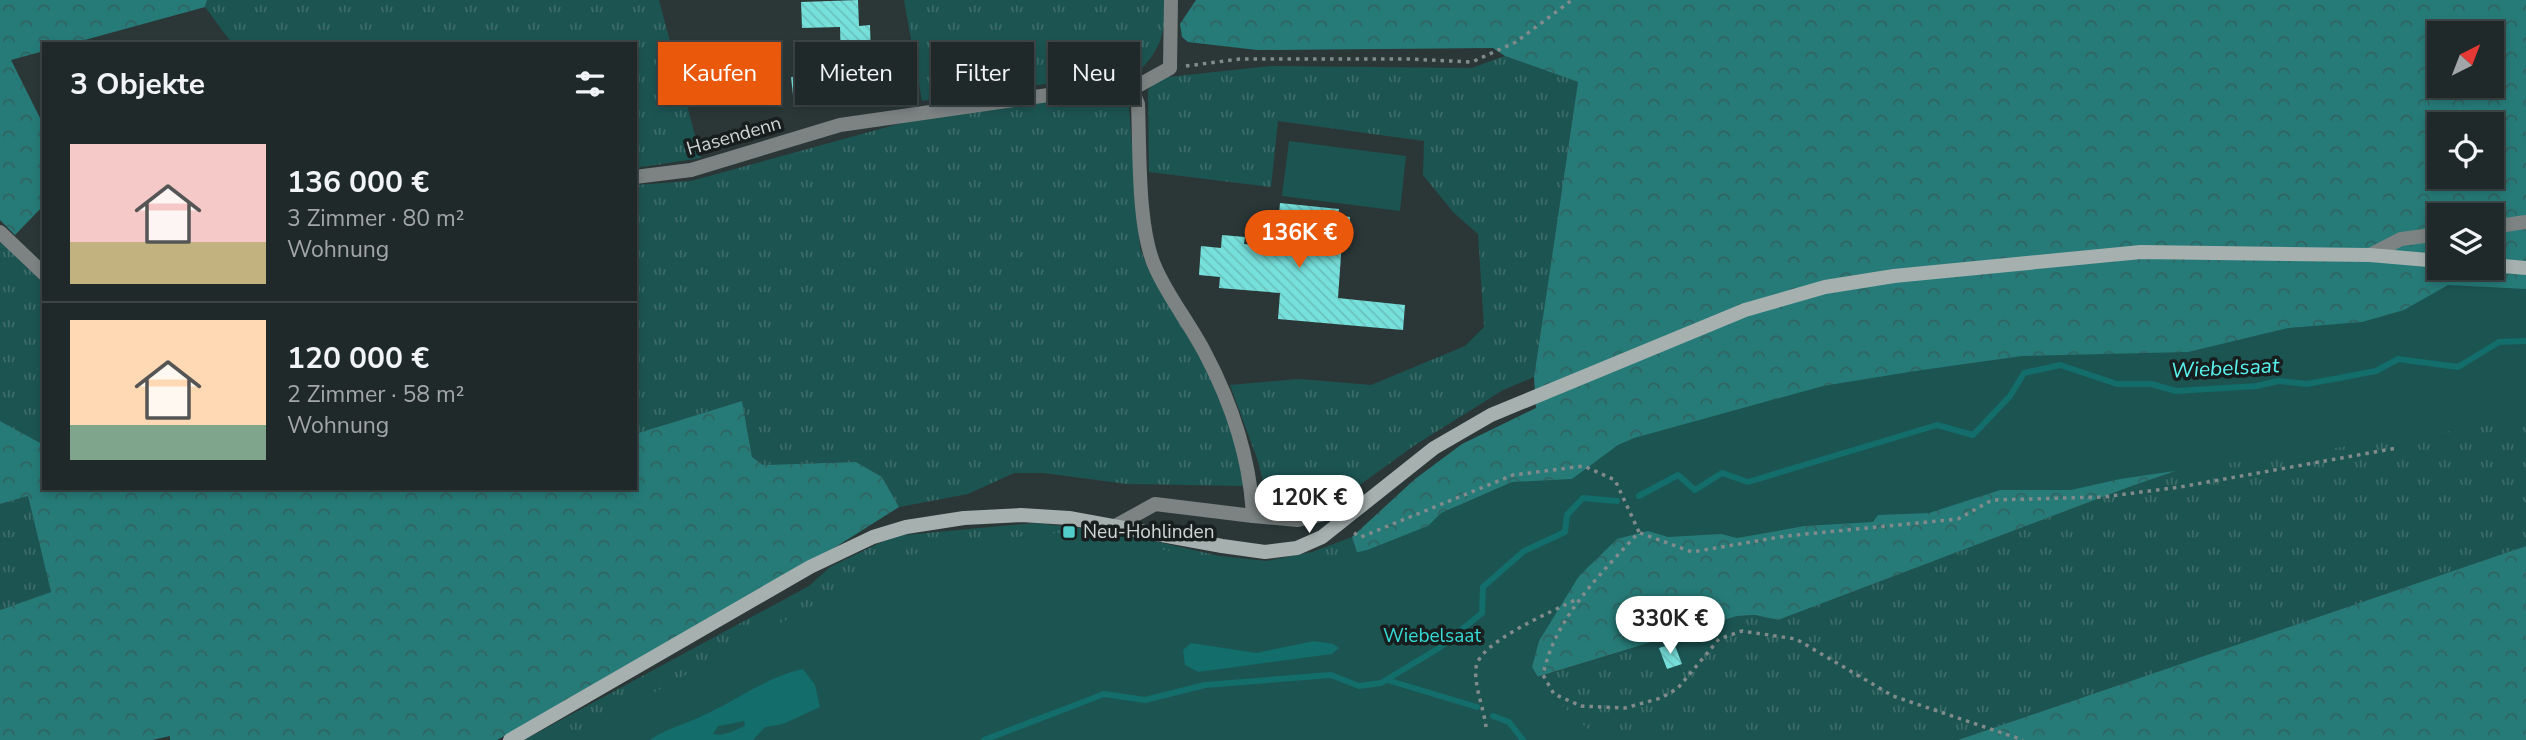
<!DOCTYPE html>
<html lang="de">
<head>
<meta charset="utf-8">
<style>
  body { margin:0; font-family:"Nunito Sans",sans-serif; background:#2d3535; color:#f1f3f6; height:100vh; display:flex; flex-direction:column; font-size:26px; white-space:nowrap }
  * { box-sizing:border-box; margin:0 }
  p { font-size:23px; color:#a2a6a8 }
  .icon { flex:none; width:38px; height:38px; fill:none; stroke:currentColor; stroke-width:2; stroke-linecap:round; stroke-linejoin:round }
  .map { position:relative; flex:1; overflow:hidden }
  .sheet { position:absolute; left:42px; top:42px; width:595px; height:448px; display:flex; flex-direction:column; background:#202929; border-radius:0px; box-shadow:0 4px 10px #0003,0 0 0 2px #3d4546 }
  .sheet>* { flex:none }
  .hud { position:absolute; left:658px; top:42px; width:665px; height:63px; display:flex; gap:14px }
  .needle { width:46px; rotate:42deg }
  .fabs { position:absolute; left:2427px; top:21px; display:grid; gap:14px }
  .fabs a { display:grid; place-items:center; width:77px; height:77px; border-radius:0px; background:#202929; box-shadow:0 4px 10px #0003,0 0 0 2px #3d4546; font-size:35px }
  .price { position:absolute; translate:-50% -60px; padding:0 16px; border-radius:24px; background:#fff; color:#222; font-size:23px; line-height:46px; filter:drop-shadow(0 2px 4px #0008) }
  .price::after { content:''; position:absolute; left:50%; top:42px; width:21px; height:16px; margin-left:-10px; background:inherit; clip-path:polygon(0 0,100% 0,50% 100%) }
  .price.selected { background:#ea580c; color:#fff }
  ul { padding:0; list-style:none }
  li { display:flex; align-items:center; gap:21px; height:175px; padding:0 28px }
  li+li { border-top:2px solid #3d4546 }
  li span { display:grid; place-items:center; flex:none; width:196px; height:140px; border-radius:0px; color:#555 }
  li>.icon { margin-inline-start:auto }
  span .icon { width:84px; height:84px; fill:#fffc; stroke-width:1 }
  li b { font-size:30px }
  h2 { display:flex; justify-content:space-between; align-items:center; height:84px; padding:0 28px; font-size:30px }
  .chip { padding:0 24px; border-radius:0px; background:#202929; box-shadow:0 4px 10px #0003,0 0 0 2px #3d4546; font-size:24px; line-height:63px }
  .chip.selected { background:#ea580c; color:#fff }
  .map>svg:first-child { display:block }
</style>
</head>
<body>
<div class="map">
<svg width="2526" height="740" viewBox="0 0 2526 740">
  <defs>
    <pattern id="grass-tufts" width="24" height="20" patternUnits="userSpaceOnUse" patternTransform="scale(1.75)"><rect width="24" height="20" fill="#1c5452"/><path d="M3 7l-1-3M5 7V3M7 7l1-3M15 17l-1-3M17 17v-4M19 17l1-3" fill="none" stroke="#3c6c6a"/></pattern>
    <pattern id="forest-crowns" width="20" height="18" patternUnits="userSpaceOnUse" patternTransform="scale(1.75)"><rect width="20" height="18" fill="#267b78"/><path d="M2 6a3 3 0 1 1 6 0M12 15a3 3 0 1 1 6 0" fill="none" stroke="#306362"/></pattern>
    <pattern id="building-back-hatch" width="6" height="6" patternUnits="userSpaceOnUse" patternTransform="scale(1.75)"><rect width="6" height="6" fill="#76e0db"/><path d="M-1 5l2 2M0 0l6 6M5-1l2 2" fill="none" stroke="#6bc0bc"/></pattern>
  </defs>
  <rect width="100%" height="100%" fill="#2b3737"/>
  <g fill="url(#grass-tufts)">
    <polygon points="207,0 659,0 701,158 635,168 635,44 245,43 231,42 205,7"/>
    <path d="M904 0H1166C1165 30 1162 49 1139 71L922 101Z"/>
    <polygon points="1505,56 1578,82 1534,377 1503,390 1415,445 1343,497 1310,505 1275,500 1266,494 1258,461 1230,385 1299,379 1371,385 1465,346 1484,327 1478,234 1454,213 1423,175 1424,141 1278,121 1271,187 1149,172 1148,90 1155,82 1168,77 1271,66 1472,68"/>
    <path d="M1108 92 1127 97 1129 108 1140 248C1154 290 1185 324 1205 364 1224 403 1236 445 1245 486L1127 484 1043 473H1014L968 494 899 507 882 477 856 462 763 465 752 457 742 401 635 434V185L691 181 931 115Z"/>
    <polygon points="0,241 44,284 44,445 0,421"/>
    <polygon points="2526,356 2526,546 1958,740 524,740 809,586 830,567 894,536 1035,523 1114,532 1220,556 1266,561 1312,552 1352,537 1408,717 1737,616 1755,615 1778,620 2129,487 2462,373"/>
    <polygon points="28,496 51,592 0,610 0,504"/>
  </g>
  <g fill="url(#forest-crowns)" fill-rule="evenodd">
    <polygon points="0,0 207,0 205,7 70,44 44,44 44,51 11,60 44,126 44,205 15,235 0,220"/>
    <path d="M1196 0H2526V356L2462 373 2129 487 1778 620 1755 615 1737 616 1409 716 1352 537 1415 479 1462 444 1536 408 1534 377 1578 82 1505 56 1493 48 1257 50 1188 42 1182 37 1180 24ZM2440 33H2492V86H2440ZM2440 124H2492V177H2440ZM2440 215H2492V268H2440Z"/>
    <polygon points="742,401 752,457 763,465 856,462 882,477 899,507 815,560 497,740 170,740 170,736 152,740 0,740 0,610 51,592 28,496 0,504 0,421 44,445 44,488 635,488 635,434"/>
    <polygon points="2526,546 2526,740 1958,740"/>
  </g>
  <g fill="#1c5452">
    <polygon points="1289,141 1406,156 1400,211 1282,196"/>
    <path d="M2448 285 2526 289V420L2120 479 2071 490H2000L1929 513 1878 515 1873 522 1805 526 1737 538 1721 534 1668 537 1648 531 1617 539 1579 576 1539 641 1532 667C1549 698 1575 717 1601 740H578L653 693 894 561 910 555 1029 535 1075 532 1107 533 1158 549 1260 566 1324 560 1367 550 1428 526 1441 513 1512 482 1572 479 1618 445 1634 438 1823 386 1915 371 2022 356 2188 352 2288 328 2362 322 2404 310Z"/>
  </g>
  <g fill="#126d6b" fill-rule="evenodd">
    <polygon points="1314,641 1333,644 1339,648 1332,654 1198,672 1185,665 1183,650 1191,643 1256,653"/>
    <path d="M803 669 815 685 820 707 783 724 765 727 753 740H650C667 728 686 724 704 715 738 700 766 677 803 669ZM744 721 745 726C735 730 723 737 713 734L718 726Z"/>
  </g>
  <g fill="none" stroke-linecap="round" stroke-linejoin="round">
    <g stroke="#126d6b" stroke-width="6">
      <polyline points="1639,496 1678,475 1695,490 1722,473 1748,482 1937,425 1973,435 2010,396 2024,373 2060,365 2117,384 2151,384 2176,391 2257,386 2278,381 2307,384 2376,371 2398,359 2458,367 2499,342 2526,341"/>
      <polyline points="1387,680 1477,707"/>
      <polyline points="1493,716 1509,722 1523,740"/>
      <polyline points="984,740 1104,694 1145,700 1205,685 1331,675 1359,686 1381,683 1439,648 1482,613 1483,587 1524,551 1565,532 1567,515 1583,498 1617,501"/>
    </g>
  </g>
  <g fill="url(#building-back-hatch)">
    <polygon points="858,0 859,26 870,25 871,59 861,59 862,93 813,94 814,101 794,104 791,77 827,74 826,63 841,62 840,27 802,28 801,2"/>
    <polygon points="1280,203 1339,209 1338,215 1350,217 1348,241 1342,241 1338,298 1405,305 1403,330 1278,319 1280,293 1219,288 1220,277 1199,275 1201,246 1221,248 1222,235 1245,237 1244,244 1276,247"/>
    <polygon points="1674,643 1682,664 1667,669 1659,648"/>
  </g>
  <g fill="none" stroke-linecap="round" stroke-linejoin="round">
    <g stroke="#818b8b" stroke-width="3.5" stroke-dasharray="3.5 5" stroke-linecap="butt">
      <polyline points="1186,66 1240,59 1408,59 1472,62 1516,42 1572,0"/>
      <path d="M1354 533 1361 537 1513 475 1584 466 1615 480 1639 532C1601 574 1555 617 1543 675L1554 694 1581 706 1625 708 1661 698 1678 688 1719 639 1742 631 1796 639 1893 696 2023 740"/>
      <polyline points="1640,533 1692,552 1786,536 1958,519 1992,500 2103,497 2180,487 2397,448"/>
      <path d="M1486 727C1484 709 1474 686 1476 668 1478 642 1554 611 1577 599"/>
    </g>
    <g stroke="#7d8383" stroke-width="14">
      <polyline points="1132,89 1170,68 1171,0"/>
      <polyline points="635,177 691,170 840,125 1118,85 1132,89"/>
      <polyline points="2492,227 2526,222"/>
      <polyline points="0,232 44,274"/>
      <polyline points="2370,255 2401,239 2440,234"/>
      <polyline points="1253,516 1298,520 1361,506"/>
      <path d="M1117 525 1155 504 1253 516C1250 458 1232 404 1205 353 1190 324 1169 298 1156 269 1137 230 1140 149 1138 104L1132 89"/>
    </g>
    <g stroke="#a6b0af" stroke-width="14">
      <polyline points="2492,265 2526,268"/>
      <polyline points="510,740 810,567 873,537 906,527 964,518 1021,515 1069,518 1222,546 1265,552 1297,548 1322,537 1434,448 1491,415 1745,310 1825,287 1894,276 2141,252 2370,255 2440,261"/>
    </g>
  </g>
  <rect fill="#53cdc9" stroke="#181d1d" stroke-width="2.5" x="1062" y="525" width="14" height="14" rx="3.5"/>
  <g text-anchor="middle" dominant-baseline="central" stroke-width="7" stroke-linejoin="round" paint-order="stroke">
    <g font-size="19" fill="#cfd7d6" stroke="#181d1d">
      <text transform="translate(734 136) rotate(-16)">Hasendenn</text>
    </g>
    <g font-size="19" fill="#cfd7d6" stroke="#181d1d" text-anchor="start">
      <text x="1083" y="532">Neu-Hohlinden</text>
    </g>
    <g font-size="19" fill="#36dbd6" stroke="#181d1d">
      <text x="1432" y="636">Wiebelsaat</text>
    </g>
    <g font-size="21" font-style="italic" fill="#59f4ef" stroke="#181d1d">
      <text transform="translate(2225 368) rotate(-3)">Wiebelsaat</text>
    </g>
  </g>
</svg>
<div class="fabs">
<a><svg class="needle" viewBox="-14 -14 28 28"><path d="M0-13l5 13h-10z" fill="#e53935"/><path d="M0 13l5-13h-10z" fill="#a2a6a8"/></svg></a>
<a><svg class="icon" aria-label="locate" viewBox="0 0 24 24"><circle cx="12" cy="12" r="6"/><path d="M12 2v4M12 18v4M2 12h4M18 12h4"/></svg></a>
<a><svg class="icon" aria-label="layers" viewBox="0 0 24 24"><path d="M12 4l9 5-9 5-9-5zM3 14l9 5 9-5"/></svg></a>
</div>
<b class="price selected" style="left:1299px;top:270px">136K €</b>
<b class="price" style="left:1309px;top:535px">120K €</b>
<b class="price" style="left:1670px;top:656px">330K €</b>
<div class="hud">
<a class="chip selected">Kaufen</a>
<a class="chip">Mieten</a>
<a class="chip">Filter</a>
<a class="chip">Neu</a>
</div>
<section class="sheet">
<h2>3 Objekte<svg class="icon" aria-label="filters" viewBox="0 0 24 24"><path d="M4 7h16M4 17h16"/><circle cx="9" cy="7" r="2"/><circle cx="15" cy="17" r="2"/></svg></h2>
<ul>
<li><span style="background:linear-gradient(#f6c9c9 70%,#c2b280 0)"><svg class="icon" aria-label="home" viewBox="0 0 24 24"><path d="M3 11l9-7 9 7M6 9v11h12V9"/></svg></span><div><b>136 000 €</b><p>3 Zimmer · 80 m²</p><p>Wohnung</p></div></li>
<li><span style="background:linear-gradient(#ffd9b3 75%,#7fa58c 0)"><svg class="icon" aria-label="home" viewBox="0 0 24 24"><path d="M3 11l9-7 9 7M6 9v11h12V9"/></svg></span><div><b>120 000 €</b><p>2 Zimmer · 58 m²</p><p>Wohnung</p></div></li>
</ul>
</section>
</div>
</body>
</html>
